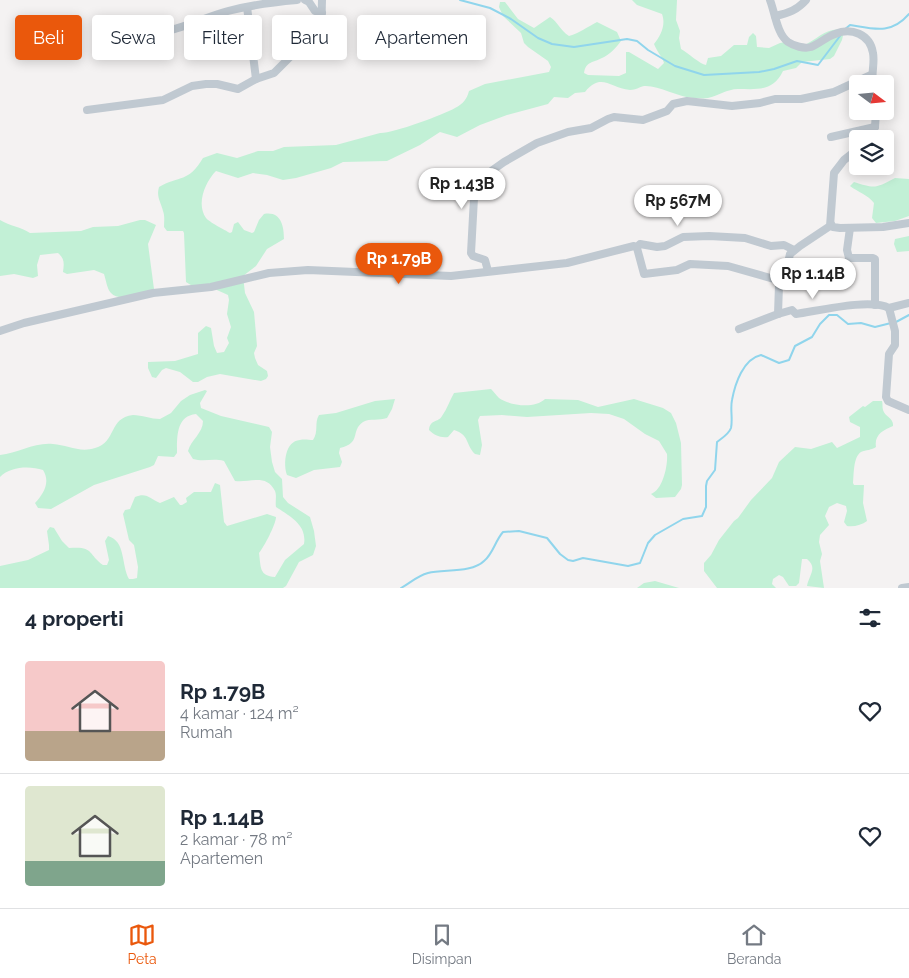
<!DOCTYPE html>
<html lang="id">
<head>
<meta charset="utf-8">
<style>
  body { margin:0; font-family:Raleway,sans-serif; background:#f2f2f3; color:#1f2937; height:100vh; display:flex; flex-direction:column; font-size:19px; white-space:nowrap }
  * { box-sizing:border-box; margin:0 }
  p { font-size:16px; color:#747a83 }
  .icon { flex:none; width:28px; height:28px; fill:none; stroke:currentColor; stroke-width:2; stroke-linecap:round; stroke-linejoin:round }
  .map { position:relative; height:588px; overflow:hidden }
  .sheet { display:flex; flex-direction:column; background:#fff; flex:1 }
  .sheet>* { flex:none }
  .banner { position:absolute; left:15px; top:15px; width:500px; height:45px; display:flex; gap:10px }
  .needle { width:32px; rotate:106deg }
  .fabs { position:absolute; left:849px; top:75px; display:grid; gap:10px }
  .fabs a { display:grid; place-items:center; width:45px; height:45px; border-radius:5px; background:#fff; box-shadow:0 2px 12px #0003; font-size:25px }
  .price { position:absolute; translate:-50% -42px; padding:0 11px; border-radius:18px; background:#fff; color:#222; font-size:16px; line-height:32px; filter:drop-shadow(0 1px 2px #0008) }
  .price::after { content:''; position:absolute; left:50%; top:30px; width:15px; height:11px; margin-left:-8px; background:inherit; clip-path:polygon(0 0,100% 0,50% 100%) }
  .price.current { background:#ea580c; color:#fff }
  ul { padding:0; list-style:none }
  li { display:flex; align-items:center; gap:15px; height:125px; padding:0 25px }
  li+li { border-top:1px solid #e0e1e3 }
  li span { display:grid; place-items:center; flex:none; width:140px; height:100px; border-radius:5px; color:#555 }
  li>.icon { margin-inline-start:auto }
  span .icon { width:60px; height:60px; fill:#fffc; stroke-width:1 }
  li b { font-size:21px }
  h2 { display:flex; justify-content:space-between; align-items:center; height:60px; padding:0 25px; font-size:21px }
  .tag { padding:0 18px; border-radius:5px; background:#fff; box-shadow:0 2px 12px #0003; font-size:18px; line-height:45px }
  .tag.current { background:#ea580c; color:#fff }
  .dock { display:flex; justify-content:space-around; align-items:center; height:70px; border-top:1px solid #e0e1e3; background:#fff; font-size:14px; color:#747a83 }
  .dock a { display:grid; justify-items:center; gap:2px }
  .dock .current { color:#ea580c }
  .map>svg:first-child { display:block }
</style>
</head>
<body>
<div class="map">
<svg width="909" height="588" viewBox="0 0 909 588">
  <rect width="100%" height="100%" fill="#f4f2f2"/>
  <g fill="#c2f0d6">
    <path d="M632 0H677L676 20 680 31 679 38 681 49C688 53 700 64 706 65L708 58 721 56 734 45H747L749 37 753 33 756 36 757 47 769 48 780 43 791 41 805 45C817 39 830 25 844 31L842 40 834 56 830 59 802 62 796 68 783 71C773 92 757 89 738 89 727 89 718 96 708 98 704 99 697 98 693 98 678 97 658 85 644 86 639 87 636 90 630 90 610 88 601 72 585 92L575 93 568 98 554 97 548 104 507 115 480 125 457 137 440 132 420 145 387 161 343 162 331 168 296 178 283 180 267 175 253 173 238 178 216 171C205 182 196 204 206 218 209 222 225 230 230 233L232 232 234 224 238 222 244 230 252 233 254 232 259 220 264 214C281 211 284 226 284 239L267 249 256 266 243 276 245 293 254 312 255 323 257 346 254 353 255 358 258 365 267 371 268 376 266 379 261 381 220 374 207 377 198 382H193L180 372 166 368 162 370 156 378 152 377 148 368V362L175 361 198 354V333L206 326 211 328 214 346 217 353 224 352 229 343 227 338 231 327 227 314 229 300 228 295 208 286 194 287 186 282 184 233 183 231H167L164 227C164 222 165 216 163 211 161 202 156 197 159 187 180 175 188 183 203 158L217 153 237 158 258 151H273L284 147 336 145 380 133C391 134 443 115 455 108 463 104 467 99 469 91L485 84 549 72 551 67 548 61 528 47 524 43 521 33 503 16 499 7 500 2H505L518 19 534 28 550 17C558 22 560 30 569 36 580 33 587 27 597 22L617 32 621 41C617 47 609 55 602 58 593 63 586 61 584 73L588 75 619 76 626 73V52H629L658 69 664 63C662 56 657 52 654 44 661 35 666 25 662 14L637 5Z"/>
    <path d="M895 178 909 179V216L895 221 876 223 872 218 874 203C868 195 858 192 850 186L854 182C875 189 876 188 895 178Z"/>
    <path d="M0 220C10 226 21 227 30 233L81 231 93 227 118 226 140 220H145L156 225 148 244 154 289C143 292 120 303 111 293 107 289 106 280 104 274L94 270 67 274 63 272C64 264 65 259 58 253L40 255 37 265 38 276 33 278 14 274 0 276Z"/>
    <polygon points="909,236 909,251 897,252 894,244 895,239"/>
    <path d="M491 389C494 392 496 395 499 398 510 406 535 409 545 399L578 400 598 407 634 399 663 408 671 413 676 423 681 443 682 485 681 489 675 497 656 498 651 494C663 490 668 465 667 454L659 441 645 434 624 419 609 414 591 413 527 417 502 415 480 416 478 420 482 445 480 455 475 454C465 444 470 435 454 430L448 437C440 438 434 435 429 430 430 419 438 423 442 416 447 409 450 400 454 393Z"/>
    <path d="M205 390 207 391 200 403 201 408 221 416 269 427 272 432 270 447 272 462 275 472 282 479 283 497 288 503 310 517 314 531 316 546 313 555 299 562 286 586 283 588H0V566L28 560 49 550V545L47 531 50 527 54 528 62 541 69 548C94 546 87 553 103 565H107L109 560 105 541 108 536C126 541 121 565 129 579H133L137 578 138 567 134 545 129 540 123 514 125 510 130 509 135 497C147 492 150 499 160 503L174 497 180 505H182L187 502 186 498 194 492H211L215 483 220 485 224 522 227 526 267 514 276 517C276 524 264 547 259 553 261 567 259 576 275 577L285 560 304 544C307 525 291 517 276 507 275 502 277 496 275 491 266 473 250 483 235 481L224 461C213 458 204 462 193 459L188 451C191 440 203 433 203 421L196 414C176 416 177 437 177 453L174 457 158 456 154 465 150 467 94 485 51 509 38 508 35 503C43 494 51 483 43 470 30 466 11 466 0 477V455C18 453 35 442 53 444 67 445 80 453 95 448 117 442 108 418 133 415 142 415 151 419 160 419L171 413 181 401 190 395Z"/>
    <path d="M395 399 392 409 387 418C379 421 370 418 363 422 350 431 362 443 340 448L339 453 342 462 340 467 314 470 296 478 287 475C283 464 285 441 300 440 304 439 309 440 313 440 319 431 314 423 319 415L336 413 375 401Z"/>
    <path d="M873 401H882C883 404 882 407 883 410 885 417 894 418 893 426 883 430 874 435 876 447 872 450 866 450 861 452 853 457 854 475 853 483L854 485H864L863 503 867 521C862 525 854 527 847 526L844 522 847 511 846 506 837 503 829 507 825 516 829 525 820 535 819 542 822 554 820 561 824 588 807 586C809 575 818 568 807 559H802L799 583 796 586H789L783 577 779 575 773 579 772 584 776 588H717L704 571V563L711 555 719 540 734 521 738 518 751 500 772 478 779 462 795 447 811 449 832 442 837 448 860 437V427L850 422 849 417 863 406 865 407Z"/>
    <polygon points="655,581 679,588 637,588 644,583"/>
  </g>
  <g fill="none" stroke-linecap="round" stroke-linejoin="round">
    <g stroke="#90d5ec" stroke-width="2">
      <polyline points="460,0 490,8 511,19 538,38 552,44 574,47 627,39 637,41 648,50 675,66 704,75 759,72 774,69 797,61 818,65 840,36"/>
      <path d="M844 30 850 25C874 29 891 35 909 14"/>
      <polyline points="896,322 909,315"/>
      <path d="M401 588C410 583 417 576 428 573 444 569 472 573 484 561 493 554 495 541 503 532L519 531 547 538 560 554 568 560 573 561 583 558 628 566 640 563 648 543 655 535 683 519 702 516 706 507V486L707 481 715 470 717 442C722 438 729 434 731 428 733 419 730 409 732 400 735 384 743 359 761 355L779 363 789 360 795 346 812 337 820 324 829 315H837L848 324 861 323 875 327 891 323"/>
    </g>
    <g stroke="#c0c9d1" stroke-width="8">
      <polyline points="305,0 309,2 315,11 322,13"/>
      <path d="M770 0C775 13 777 34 788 42 794 46 804 49 811 47 819 44 826 37 835 34 851 27 870 34 873 53 875 63 871 73 873 84"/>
      <polyline points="247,7 256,79"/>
      <path d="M775 16C789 13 797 10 806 0"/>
      <path d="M128 25 132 31C164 40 197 19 228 11 251 5 274 2 297 0"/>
      <polyline points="87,110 163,100 192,86 206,84 217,84 238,89 256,79 274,73 291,56 305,54 316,48 321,36 322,0"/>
      <polyline points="831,137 875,127"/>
      <polyline points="868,139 875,127 876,111"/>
      <polyline points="831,224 833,227 840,228 883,227 909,223"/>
      <polyline points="850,228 847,250 849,258 873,258 875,259 875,305"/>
      <polyline points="637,247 640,244 657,247 665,246 683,237 709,236 745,238 771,246 784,245 794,250"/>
      <polyline points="488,271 485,260 473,256 471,253 474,198 479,190 480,179 504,162 537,143 568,132 591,128 608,119 614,117 643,120 667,111 673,104 687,101 732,106 760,103 775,99 801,99 834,92 871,75"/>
      <polyline points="889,308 895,331 895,345 889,354 886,397 888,401 909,410"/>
      <polyline points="778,314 779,285 787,267 790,254 800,246 830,226 834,173 844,160 858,149"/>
      <path d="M739 329 778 314 792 310 796 314C818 311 870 298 889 308L909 303"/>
      <polyline points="0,331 24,323 153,293 211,287 269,273 308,270 451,276 567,263 634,246 637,248 644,274 677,270 690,264 728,266 781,281"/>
      <polyline points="902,588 909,587"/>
    </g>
  </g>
</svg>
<div class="fabs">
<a><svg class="needle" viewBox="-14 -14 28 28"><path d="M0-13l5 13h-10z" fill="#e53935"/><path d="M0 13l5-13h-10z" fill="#747a83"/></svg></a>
<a><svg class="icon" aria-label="layers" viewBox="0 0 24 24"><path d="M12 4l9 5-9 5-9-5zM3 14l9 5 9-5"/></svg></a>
</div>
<b class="price" style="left:462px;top:210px">Rp 1.43B</b>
<b class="price" style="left:678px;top:227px">Rp 567M</b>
<b class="price current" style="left:399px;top:285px">Rp 1.79B</b>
<b class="price" style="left:813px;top:300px">Rp 1.14B</b>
<div class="banner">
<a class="tag current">Beli</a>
<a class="tag">Sewa</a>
<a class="tag">Filter</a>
<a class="tag">Baru</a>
<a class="tag">Apartemen</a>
</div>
</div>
<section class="sheet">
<h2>4 properti<svg class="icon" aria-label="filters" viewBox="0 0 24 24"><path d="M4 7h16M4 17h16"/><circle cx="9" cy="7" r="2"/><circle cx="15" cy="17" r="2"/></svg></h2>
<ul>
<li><span style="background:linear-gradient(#f6c9c9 70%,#b9a48a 0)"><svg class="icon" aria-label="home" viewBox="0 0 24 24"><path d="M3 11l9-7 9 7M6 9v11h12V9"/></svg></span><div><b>Rp 1.79B</b><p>4 kamar · 124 m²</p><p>Rumah</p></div><svg class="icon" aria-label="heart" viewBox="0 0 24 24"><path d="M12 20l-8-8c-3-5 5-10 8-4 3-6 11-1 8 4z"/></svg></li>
<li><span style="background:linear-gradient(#dfe7d0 75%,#7fa58c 0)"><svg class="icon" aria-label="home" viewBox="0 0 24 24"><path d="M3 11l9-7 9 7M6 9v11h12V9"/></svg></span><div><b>Rp 1.14B</b><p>2 kamar · 78 m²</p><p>Apartemen</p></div><svg class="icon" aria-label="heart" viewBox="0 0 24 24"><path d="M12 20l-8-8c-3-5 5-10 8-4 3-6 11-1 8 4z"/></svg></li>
</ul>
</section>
<nav class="dock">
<a class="current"><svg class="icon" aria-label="map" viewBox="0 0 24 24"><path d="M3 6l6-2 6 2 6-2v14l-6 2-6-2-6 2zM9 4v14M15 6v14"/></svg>Peta</a>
<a><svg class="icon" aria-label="saved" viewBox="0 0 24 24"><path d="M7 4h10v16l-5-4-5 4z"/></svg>Disimpan</a>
<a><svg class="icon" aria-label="home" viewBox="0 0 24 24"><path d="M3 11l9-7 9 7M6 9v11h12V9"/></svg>Beranda</a>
</nav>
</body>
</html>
